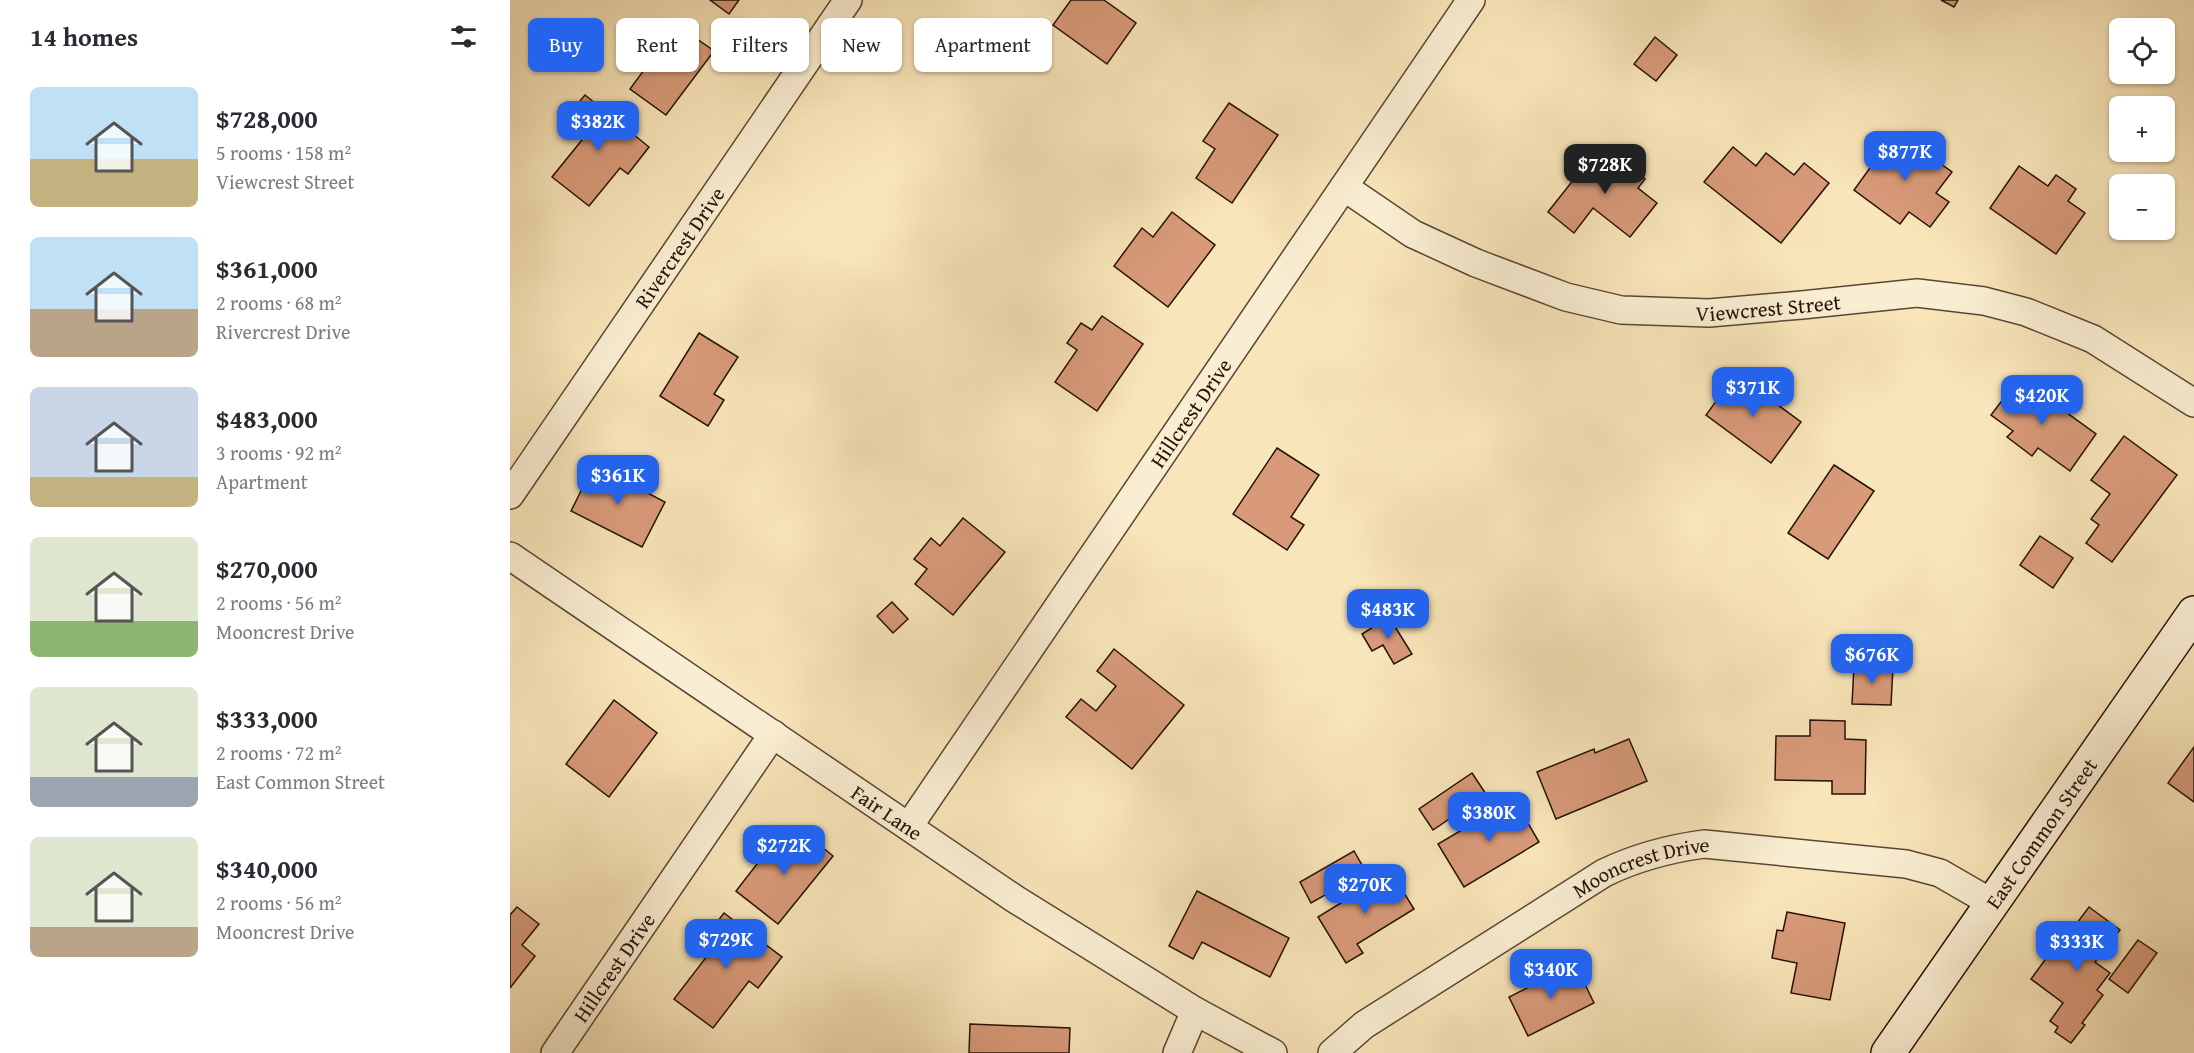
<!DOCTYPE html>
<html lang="en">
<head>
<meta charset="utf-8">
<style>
  body { margin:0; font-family:"Gentium Book Plus",serif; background:#f2f2f3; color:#2b2b33; height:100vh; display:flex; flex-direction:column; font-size:22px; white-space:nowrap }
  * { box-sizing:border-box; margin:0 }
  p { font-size:20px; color:#7c7c81 }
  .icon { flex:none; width:33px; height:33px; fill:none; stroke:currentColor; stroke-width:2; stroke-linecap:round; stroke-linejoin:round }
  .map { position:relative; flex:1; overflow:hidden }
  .side { display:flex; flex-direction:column; background:#fff; width:510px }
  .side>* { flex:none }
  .banner { position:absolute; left:18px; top:18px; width:570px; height:54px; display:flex; gap:12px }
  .fabs { position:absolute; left:1599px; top:18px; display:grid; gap:12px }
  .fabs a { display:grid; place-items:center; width:66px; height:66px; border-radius:9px; background:#fff; box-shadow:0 2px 4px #0004; font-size:30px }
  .price { position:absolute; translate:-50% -51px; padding:0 14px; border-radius:12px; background:#2563eb; color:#fff; font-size:20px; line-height:39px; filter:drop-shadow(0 2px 3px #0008) }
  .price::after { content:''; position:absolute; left:50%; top:36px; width:18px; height:14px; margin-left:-9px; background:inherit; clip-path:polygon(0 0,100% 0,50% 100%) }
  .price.on { background:#222; color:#fff }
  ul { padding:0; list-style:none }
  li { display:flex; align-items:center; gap:18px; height:150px; padding:0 30px }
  li span { display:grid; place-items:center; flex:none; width:168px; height:120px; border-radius:9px; color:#555 }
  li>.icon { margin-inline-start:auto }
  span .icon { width:72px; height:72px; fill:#fffc; stroke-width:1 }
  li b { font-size:26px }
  h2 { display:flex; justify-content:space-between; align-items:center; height:72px; padding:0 30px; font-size:26px }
  .tag { padding:0 21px; border-radius:9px; background:#fff; box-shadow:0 2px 4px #0004; font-size:21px; line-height:54px }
  .tag.on { background:#2563eb; color:#fff }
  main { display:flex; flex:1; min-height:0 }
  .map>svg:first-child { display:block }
</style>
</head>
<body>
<main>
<section class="side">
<h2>14 homes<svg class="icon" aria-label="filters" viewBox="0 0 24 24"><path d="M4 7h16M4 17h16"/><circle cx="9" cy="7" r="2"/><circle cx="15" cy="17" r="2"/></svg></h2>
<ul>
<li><span style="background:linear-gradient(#bfe0f5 60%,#c2b280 0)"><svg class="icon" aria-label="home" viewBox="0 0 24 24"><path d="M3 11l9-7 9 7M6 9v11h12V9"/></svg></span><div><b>$728,000</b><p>5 rooms · 158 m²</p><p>Viewcrest Street</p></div></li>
<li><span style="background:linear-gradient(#bfe0f5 60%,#b9a48a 0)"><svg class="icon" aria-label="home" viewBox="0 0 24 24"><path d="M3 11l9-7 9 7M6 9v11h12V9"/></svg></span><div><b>$361,000</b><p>2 rooms · 68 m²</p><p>Rivercrest Drive</p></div></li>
<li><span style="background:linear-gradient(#c9d6e8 75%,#c2b280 0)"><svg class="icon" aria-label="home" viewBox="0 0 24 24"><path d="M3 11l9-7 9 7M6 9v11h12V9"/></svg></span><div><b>$483,000</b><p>3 rooms · 92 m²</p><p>Apartment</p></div></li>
<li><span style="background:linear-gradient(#dfe7d0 70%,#8fb573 0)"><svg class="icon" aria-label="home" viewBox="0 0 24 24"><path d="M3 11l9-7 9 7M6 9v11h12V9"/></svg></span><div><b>$270,000</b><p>2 rooms · 56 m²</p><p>Mooncrest Drive</p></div></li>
<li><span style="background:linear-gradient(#dfe7d0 75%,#9aa5b1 0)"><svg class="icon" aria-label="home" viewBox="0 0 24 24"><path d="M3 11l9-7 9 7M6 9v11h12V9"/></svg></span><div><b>$333,000</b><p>2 rooms · 72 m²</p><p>East Common Street</p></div></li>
<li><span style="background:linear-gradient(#dfe7d0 75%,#b9a48a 0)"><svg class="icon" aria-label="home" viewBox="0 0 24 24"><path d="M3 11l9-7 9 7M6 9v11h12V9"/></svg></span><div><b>$340,000</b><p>2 rooms · 56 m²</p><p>Mooncrest Drive</p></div></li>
</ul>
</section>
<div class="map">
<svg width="1684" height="1053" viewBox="0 0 1684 1053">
  <rect width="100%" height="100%" fill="#f8e5b9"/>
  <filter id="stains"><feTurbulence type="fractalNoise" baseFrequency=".00333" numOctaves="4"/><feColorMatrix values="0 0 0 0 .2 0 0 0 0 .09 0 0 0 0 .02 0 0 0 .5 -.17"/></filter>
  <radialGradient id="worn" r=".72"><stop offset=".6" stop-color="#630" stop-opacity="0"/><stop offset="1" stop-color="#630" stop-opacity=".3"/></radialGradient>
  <g fill="#d89a79" stroke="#261109" stroke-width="1.5">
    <polygon points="200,0 229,0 219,14"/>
    <polygon points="561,0 594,0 626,23 597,64 543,25"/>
    <polygon points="1431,0 1448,0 1444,7"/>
    <polygon points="167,25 204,51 156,115 120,89"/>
    <polygon points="1145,37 1167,55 1146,81 1124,64"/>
    <polygon points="75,95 139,147 118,174 110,168 79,206 42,177 76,135 56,118"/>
    <polygon points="719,103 768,135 722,203 686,178 705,149 693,141"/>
    <polygon points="1386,132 1442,172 1426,193 1439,202 1420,227 1399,212 1390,224 1344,190"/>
    <polygon points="1091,145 1135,179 1128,188 1147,203 1120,237 1083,208 1064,233 1038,212"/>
    <polygon points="1223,147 1246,166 1256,153 1284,175 1294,163 1319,183 1271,243 1194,182"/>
    <polygon points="1509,166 1538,186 1546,175 1566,189 1558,201 1575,213 1546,254 1480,208"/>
    <polygon points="662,212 705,245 658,307 604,266 632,228 643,237"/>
    <polygon points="592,316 633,344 587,411 545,382 567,350 557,343 571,323 582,330"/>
    <polygon points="189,333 228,357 204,394 214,400 198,426 150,396"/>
    <polygon points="1226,374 1291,422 1261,463 1196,415"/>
    <polygon points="1509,378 1586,434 1560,471 1528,448 1522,456 1497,437 1503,431 1481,415"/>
    <polygon points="1614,436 1667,475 1602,562 1576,543 1589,525 1581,519 1600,494 1581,480"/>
    <polygon points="767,448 809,475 781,517 794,525 777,550 723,514"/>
    <polygon points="84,465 155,502 132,547 61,511"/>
    <polygon points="1324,465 1364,491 1318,559 1278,533"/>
    <polygon points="453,518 495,552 443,615 405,584 417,569 404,559 421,538 430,546"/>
    <polygon points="1530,536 1563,558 1543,588 1510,565"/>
    <polygon points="382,602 398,619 383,633 367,616"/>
    <polygon points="879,617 902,654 884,664 873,645 862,651 852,634"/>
    <polygon points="604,649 674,705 622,769 556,717 571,699 586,711 606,686 587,671"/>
    <polygon points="1344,665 1383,667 1381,705 1342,704"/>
    <polygon points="104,700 147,733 99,797 56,764"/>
    <polygon points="1300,720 1335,721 1335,739 1356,740 1355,794 1322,794 1322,781 1265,780 1266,736 1300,736"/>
    <polygon points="1119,739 1137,781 1046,819 1027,772 1084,749 1085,753"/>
    <polygon points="1684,747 1684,802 1658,783"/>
    <polygon points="962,773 976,794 923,830 909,809"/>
    <polygon points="1004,799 1029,842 954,887 928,844"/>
    <polygon points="289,828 323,856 268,924 226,891 261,846 270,853"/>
    <polygon points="844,851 856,872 801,903 790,882"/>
    <polygon points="881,872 904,909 847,944 853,953 836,963 808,917"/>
    <polygon points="687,891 779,938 760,977 692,942 683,959 659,946"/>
    <polygon points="7,907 29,924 12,945 25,956 0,988 0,915"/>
    <polygon points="1579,907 1610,930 1585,962 1600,973 1587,990 1593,995 1572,1023 1575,1025 1561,1043 1545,1032 1548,1027 1540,1021 1553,1003 1521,979 1546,945 1549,947"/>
    <polygon points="1277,912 1335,923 1320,1000 1281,993 1287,963 1262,958 1267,930 1273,931"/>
    <polygon points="214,913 272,957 248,988 239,981 203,1028 164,999 201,951 191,943"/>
    <polygon points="1628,940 1647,953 1618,993 1599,979"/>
    <polygon points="1065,964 1084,1003 1018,1036 999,997"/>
    <polygon points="460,1024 560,1028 559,1053 459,1053"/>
  </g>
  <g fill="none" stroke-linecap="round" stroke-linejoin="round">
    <defs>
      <g id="street">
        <path id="s1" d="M834 187 903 234 966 263 1056 297 1111 310 1199 313 1292 305 1407 293 1474 301 1516 312 1583 339 1684 403"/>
        <path id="s2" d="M0 495 338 0"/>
        <path id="s3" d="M0 556 505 899 685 1011 763 1053"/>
        <path id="s4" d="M399 826 961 0"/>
        <path id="s5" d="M45 1053 263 734"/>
        <polyline points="667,1053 685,1011"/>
        <path id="s6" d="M822 1053 854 1025 1094 873C1127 857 1157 849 1194 844L1396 864 1430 873 1482 903"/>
      </g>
      <g id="secondary">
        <path id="s7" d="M1378 1053 1684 613"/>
      </g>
    </defs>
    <use href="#street" stroke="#5a4635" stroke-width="30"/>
    <use href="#secondary" stroke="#261109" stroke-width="36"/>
    <use href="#street" stroke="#faeed2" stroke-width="27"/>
    <use href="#secondary" stroke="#faeed2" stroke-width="33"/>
  </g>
  <g text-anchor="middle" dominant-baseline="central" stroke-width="4.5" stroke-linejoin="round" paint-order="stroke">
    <g font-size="21" fill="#261109" stroke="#faeed2">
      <text stroke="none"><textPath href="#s2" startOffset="300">Rivercrest Drive</textPath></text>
      <text stroke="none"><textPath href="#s1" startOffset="453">Viewcrest Street</textPath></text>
      <text stroke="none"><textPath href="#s4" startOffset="500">Hillcrest Drive</textPath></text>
      <text stroke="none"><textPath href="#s3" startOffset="456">Fair Lane</textPath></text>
      <text stroke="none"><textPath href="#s7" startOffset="268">East Common Street</textPath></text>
      <text stroke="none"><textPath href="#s6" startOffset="364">Mooncrest Drive</textPath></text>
      <text stroke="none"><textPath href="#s5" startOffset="104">Hillcrest Drive</textPath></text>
    </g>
  </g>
  <rect width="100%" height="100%" filter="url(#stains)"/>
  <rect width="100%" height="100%" fill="url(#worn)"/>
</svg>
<div class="fabs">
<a><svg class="icon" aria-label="locate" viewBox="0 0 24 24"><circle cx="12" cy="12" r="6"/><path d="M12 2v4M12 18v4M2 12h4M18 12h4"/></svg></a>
<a>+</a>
<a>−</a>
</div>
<b class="price" style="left:88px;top:152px">$382K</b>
<b class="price" style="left:1395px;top:182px">$877K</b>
<b class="price on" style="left:1095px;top:195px">$728K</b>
<b class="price" style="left:1243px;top:418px">$371K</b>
<b class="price" style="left:1532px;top:426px">$420K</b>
<b class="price" style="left:108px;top:506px">$361K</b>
<b class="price" style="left:878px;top:640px">$483K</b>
<b class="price" style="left:1362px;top:685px">$676K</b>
<b class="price" style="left:979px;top:843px">$380K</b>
<b class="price" style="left:274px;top:876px">$272K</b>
<b class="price" style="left:855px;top:915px">$270K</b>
<b class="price" style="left:216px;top:970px">$729K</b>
<b class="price" style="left:1567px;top:972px">$333K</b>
<b class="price" style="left:1041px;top:1000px">$340K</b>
<div class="banner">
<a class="tag on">Buy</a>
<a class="tag">Rent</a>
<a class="tag">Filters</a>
<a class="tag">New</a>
<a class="tag">Apartment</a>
</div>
</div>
</main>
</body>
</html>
